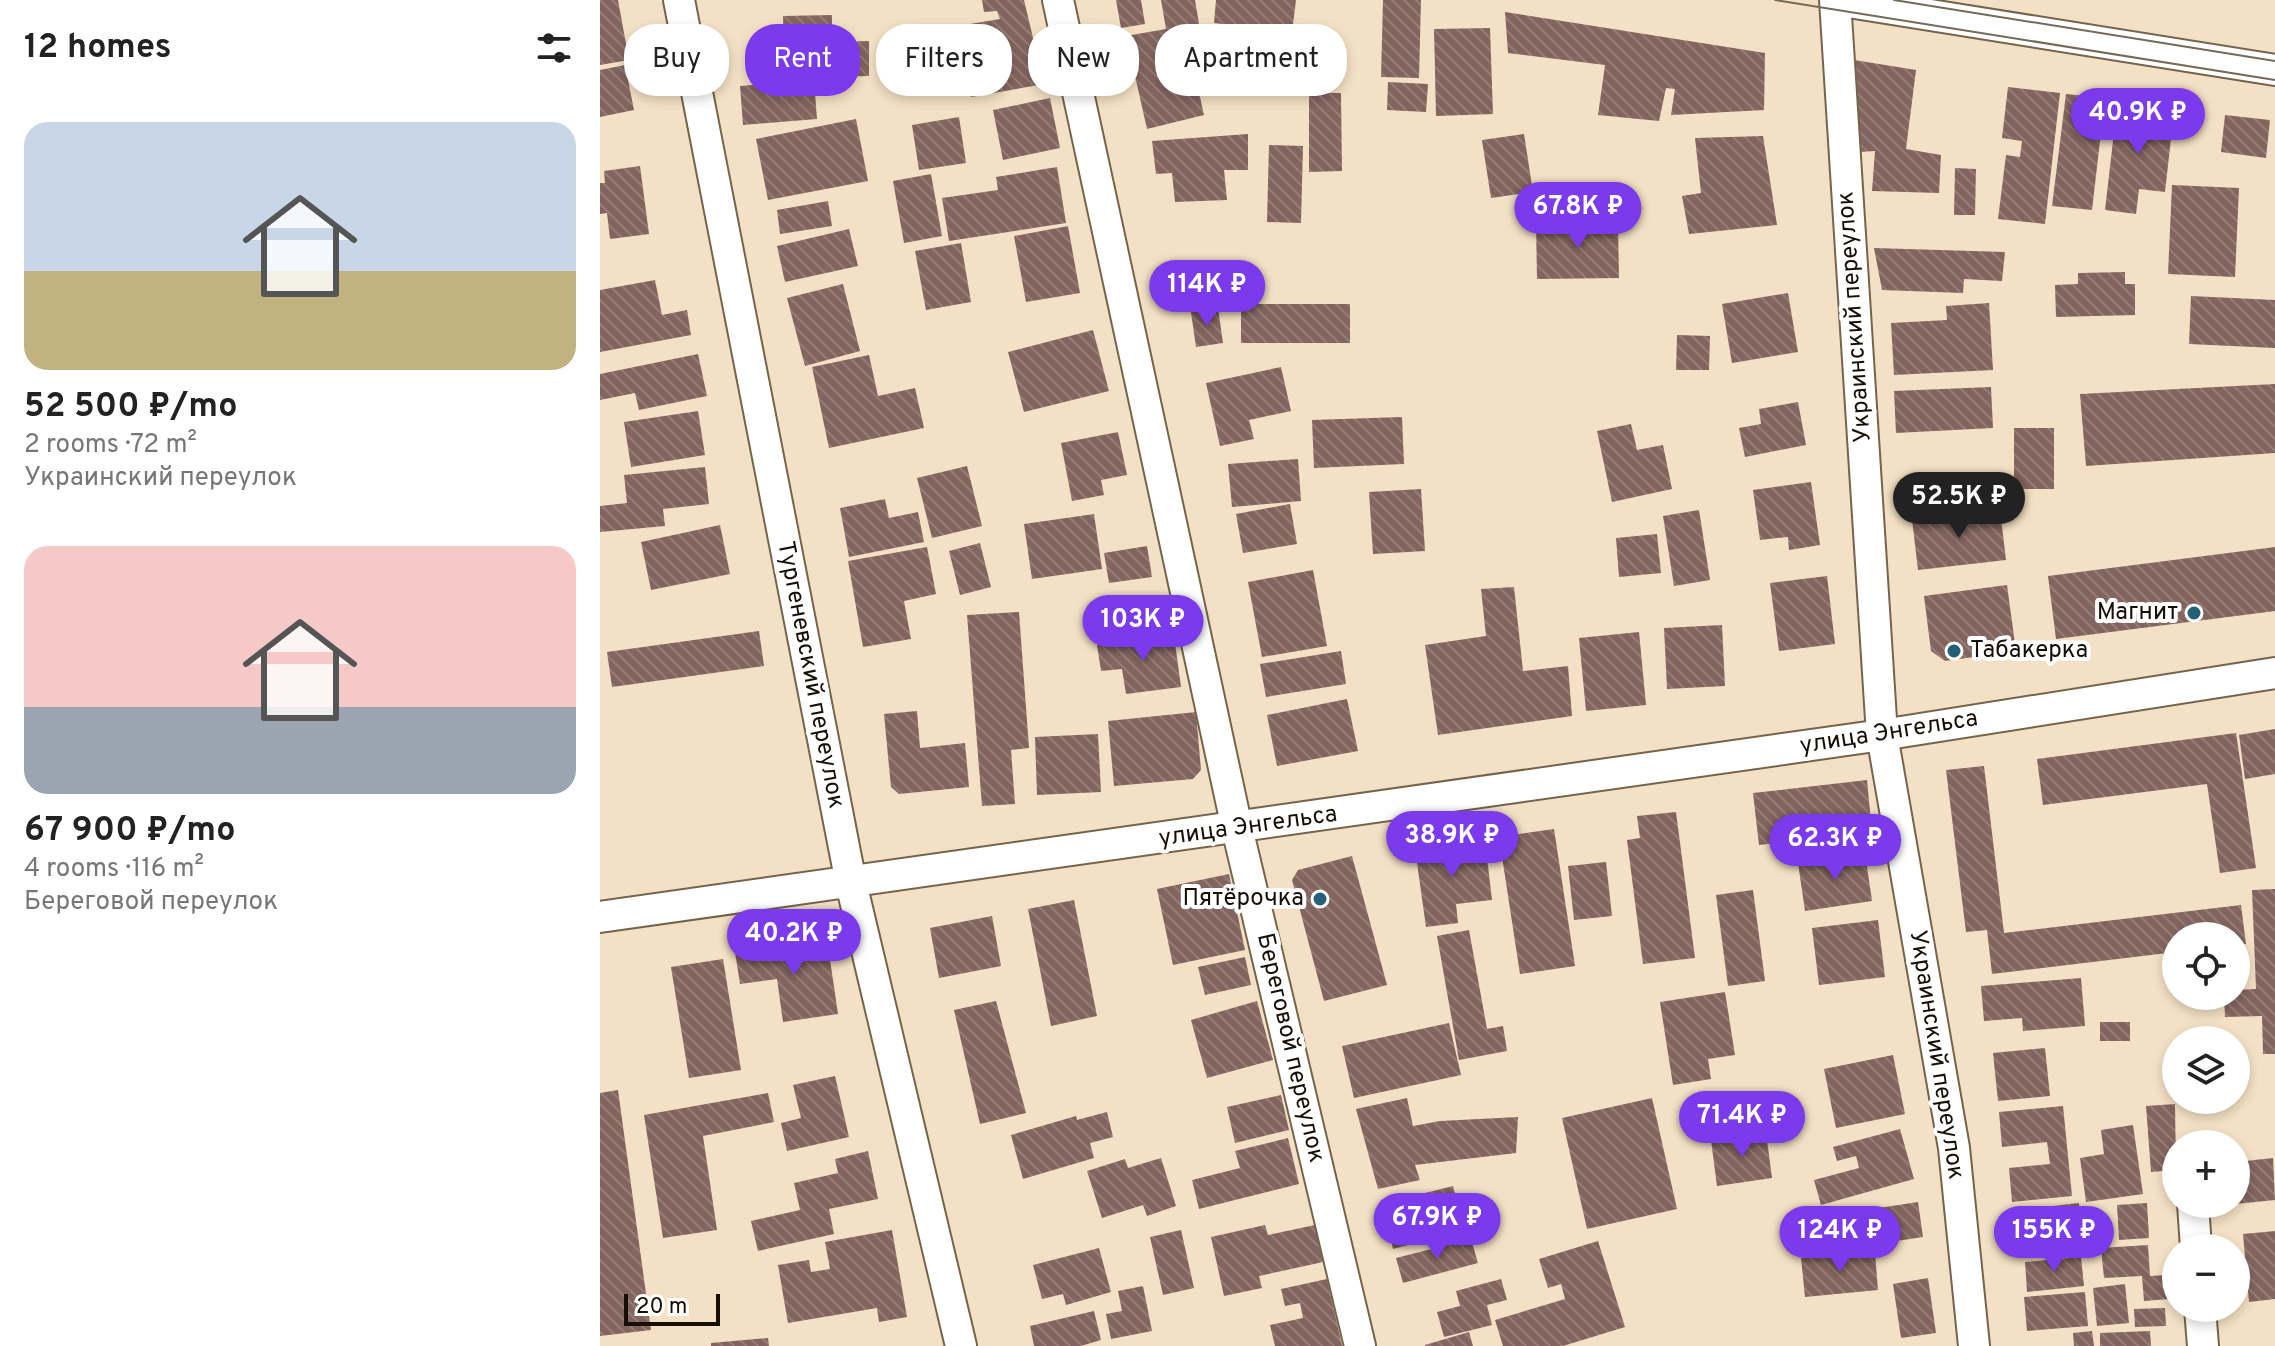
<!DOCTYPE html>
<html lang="en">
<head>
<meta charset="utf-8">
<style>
  body { margin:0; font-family:Overpass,sans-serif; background:#f2f2f2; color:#222; height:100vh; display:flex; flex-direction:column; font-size:30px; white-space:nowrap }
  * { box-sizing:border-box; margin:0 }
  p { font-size:26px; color:#767676 }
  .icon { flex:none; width:44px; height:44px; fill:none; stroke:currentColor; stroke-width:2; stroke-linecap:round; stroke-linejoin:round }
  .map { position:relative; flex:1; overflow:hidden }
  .drawer { display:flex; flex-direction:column; background:#fff; width:600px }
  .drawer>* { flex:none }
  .top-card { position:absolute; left:24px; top:24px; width:760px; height:72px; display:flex; gap:16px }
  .controls { position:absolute; left:1562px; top:922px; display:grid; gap:16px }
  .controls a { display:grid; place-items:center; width:88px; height:88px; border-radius:50%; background:#fff; box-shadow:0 4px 12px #0003; font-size:40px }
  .scale { position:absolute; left:24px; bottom:20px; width:96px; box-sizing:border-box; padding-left:8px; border:4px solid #150f06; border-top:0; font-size:22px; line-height:28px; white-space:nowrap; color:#150f06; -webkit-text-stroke:6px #fff; paint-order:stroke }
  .price { position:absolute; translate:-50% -68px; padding:0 18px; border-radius:28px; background:#7c3aed; color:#fff; font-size:26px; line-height:52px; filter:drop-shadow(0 2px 4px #0008) }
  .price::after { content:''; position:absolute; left:50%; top:48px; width:24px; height:18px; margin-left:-12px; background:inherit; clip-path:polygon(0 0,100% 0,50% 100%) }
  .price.selected { background:#222; color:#fff }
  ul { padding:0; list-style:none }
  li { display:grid; align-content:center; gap:16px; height:424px; padding:0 24px }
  li span { display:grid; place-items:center; height:248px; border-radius:24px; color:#555 }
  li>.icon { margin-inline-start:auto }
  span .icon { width:144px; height:144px; fill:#fffc; stroke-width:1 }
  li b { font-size:34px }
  h2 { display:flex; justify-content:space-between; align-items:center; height:96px; padding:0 24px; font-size:34px }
  .pill { padding:0 28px; border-radius:32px; background:#fff; box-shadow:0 4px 12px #0003; font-size:28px; line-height:72px }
  .pill.selected { background:#7c3aed; color:#fff }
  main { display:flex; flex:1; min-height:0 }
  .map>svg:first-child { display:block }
</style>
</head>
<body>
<main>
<section class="drawer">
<h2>12 homes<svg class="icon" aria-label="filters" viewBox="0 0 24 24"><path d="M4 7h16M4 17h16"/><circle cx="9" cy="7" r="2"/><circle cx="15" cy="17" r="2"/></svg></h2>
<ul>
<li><span style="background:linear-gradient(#c9d6e8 60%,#c2b280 0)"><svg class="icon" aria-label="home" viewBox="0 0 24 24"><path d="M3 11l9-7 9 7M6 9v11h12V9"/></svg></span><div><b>52 500 ₽/mo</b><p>2 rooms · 72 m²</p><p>Украинский переулок</p></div></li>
<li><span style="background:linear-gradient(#f6c9c9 65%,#9aa5b1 0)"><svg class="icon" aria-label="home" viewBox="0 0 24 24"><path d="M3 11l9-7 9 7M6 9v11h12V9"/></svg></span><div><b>67 900 ₽/mo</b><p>4 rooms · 116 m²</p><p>Береговой переулок</p></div></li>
</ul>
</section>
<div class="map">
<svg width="1675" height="1346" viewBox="0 0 1675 1346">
  <defs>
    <pattern id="building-back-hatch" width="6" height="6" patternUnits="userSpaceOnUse" patternTransform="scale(2)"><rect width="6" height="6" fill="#84645e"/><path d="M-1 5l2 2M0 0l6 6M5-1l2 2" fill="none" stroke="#947d78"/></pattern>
  </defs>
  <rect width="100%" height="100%" fill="#f4e1c5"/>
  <g fill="url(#building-back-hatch)">
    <polygon points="0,0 18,0 29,60 0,65"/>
    <polygon points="382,0 424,0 444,84 371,97 358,26 400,19 397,11 384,12"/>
    <polygon points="516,0 541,0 545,24 521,28"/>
    <polygon points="561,0 595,0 605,59 592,61 604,115 547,129 526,36 566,29"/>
    <polygon points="616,0 696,0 692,32 614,23"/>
    <polygon points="783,0 821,0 819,78 781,77"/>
    <polygon points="905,12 1165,53 1164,110 1071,115 1075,89 1066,88 1059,121 998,115 1005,65 908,53"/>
    <polygon points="232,15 232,42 269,41 269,76 185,78 183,16"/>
    <polygon points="890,28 893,114 836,116 834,29"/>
    <polygon points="659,40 720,43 718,75 657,72"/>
    <polygon points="1242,58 1316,70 1306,149 1341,155 1339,193 1272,191 1275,151 1260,152"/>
    <polygon points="25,65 34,110 0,117 0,70"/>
    <polygon points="214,80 217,119 143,125 140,86"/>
    <polygon points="788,82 828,84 826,112 787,110"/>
    <polygon points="1408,87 1460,93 1445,224 1398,219 1406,155 1420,157 1422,141 1402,138"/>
    <polygon points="709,93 741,93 742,171 709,172"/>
    <polygon points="1466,94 1505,98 1492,210 1452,206"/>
    <polygon points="450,98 460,148 403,160 393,110"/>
    <polygon points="1517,106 1574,112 1565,192 1539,189 1536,214 1505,210"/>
    <polygon points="1625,115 1670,120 1666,158 1621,152"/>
    <polygon points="359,117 366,163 319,170 312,125"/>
    <polygon points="256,119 268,181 168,200 156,139"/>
    <polygon points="648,134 648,170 624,170 627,200 575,202 572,173 556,174 552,141"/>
    <polygon points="924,134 933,192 891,198 882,140"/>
    <polygon points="1163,136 1177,225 1089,234 1082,196 1101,193 1095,138"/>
    <polygon points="669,145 703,146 701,223 667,222"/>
    <polygon points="40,166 49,234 10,239 7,213 0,214 0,183 5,183 4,171"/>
    <polygon points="457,167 466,223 349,241 342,198 398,190 396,177"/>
    <polygon points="1355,168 1376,169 1375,215 1354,215"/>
    <polygon points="331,174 342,236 304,243 293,181"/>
    <polygon points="1572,185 1639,188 1635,277 1568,274"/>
    <polygon points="228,201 232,226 180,234 177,210"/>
    <polygon points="1018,221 1019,278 937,279 936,222"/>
    <polygon points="468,226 480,293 426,302 414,236"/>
    <polygon points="249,229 258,266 185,282 177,246"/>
    <polygon points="361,243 371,302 326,310 315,251"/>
    <polygon points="1274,248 1405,252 1402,281 1364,279 1363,293 1282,290"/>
    <polygon points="1525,272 1525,284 1535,284 1535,315 1456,317 1455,285 1478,284 1478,273"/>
    <polygon points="55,280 62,315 87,310 91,335 0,352 0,290"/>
    <polygon points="243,284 260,351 205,366 187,298"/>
    <polygon points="1188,293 1198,352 1132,363 1122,304"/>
    <polygon points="1591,296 1675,300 1675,348 1589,344"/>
    <polygon points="1389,303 1393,370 1294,375 1291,323 1347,320 1346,306"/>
    <rect x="641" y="304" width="109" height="39"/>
    <polygon points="618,308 623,343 596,347 591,312"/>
    <polygon points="493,330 509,391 424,412 408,352"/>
    <polygon points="1077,335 1110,336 1109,370 1076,370"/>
    <polygon points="98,354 107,396 39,410 35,393 0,400 0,374"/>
    <polygon points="269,355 278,396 315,388 324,428 229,448 212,367"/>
    <polygon points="681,367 691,411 649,420 654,439 620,446 606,383"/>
    <polygon points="1675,384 1675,453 1486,466 1480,394"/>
    <polygon points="1391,387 1393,428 1296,433 1294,391"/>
    <polygon points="1198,402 1206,445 1145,457 1139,428 1161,424 1159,409"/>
    <polygon points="98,411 105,455 31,467 24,422"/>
    <polygon points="802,417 804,464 714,468 712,420"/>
    <polygon points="1031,424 1037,450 1063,445 1072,489 1012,502 997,431"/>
    <rect x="1414" y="428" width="40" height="61"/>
    <polygon points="518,432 527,475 501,480 504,495 472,501 461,443"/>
    <polygon points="698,459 701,501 632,507 628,464"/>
    <polygon points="367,466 382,526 332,538 317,478"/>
    <polygon points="105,467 109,504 63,509 65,526 0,532 0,506 27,503 24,475"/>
    <polygon points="1211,482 1220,545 1189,550 1188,537 1160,540 1153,490"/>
    <polygon points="821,489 825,551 773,554 769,492"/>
    <polygon points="285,499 289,518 318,512 324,542 249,557 240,508"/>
    <polygon points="690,504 697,544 643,553 636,514"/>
    <polygon points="1400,509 1406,560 1318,570 1312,519"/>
    <polygon points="1099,510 1110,580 1074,586 1063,516"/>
    <polygon points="494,514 502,569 432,579 424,524"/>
    <polygon points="120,525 130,574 51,590 41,542"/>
    <polygon points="1057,534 1061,573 1019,577 1016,538"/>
    <polygon points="380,543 391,587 360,595 349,551"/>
    <polygon points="547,546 552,577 509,583 504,553"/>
    <polygon points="327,547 336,594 304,601 311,639 263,647 248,561"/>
    <polygon points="1675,547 1675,611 1456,639 1448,576"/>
    <polygon points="713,570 727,646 662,657 648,582"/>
    <polygon points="1227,576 1235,644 1179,651 1170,583"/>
    <polygon points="1407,585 1416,651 1345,661 1331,651 1324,596"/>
    <polygon points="914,587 923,671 968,666 972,716 838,735 825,645 886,636 881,589"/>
    <polygon points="419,612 429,748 411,750 415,804 382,806 367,615"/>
    <polygon points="1122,625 1125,686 1067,689 1064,628"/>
    <polygon points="159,631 164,666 12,687 7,652"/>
    <polygon points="1039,632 1046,705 986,711 979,638"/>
    <polygon points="574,635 581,687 526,694 522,669 501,671 497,645"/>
    <polygon points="741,651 746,684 666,697 660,664"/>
    <polygon points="747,699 758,751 677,766 667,715"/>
    <polygon points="317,711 320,748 365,743 369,787 299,794 291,787 284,714"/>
    <polygon points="596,712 601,770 593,779 514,786 508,721"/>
    <polygon points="1675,729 1675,774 1645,779 1639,735"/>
    <polygon points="1636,733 1656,868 1620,873 1607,784 1443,805 1437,759"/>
    <polygon points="498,734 501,792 437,795 435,737"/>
    <polygon points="1384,766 1404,933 1641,905 1646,944 1636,945 1636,936 1576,936 1576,952 1392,974 1387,930 1366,932 1346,770"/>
    <polygon points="1267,780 1272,832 1159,845 1153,793"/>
    <polygon points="1076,812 1095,958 1043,964 1027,840 1040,838 1037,816"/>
    <polygon points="954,829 975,966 920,974 899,837"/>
    <polygon points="885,840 892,900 856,904 858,923 826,927 815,849"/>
    <polygon points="1265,853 1272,901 1205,911 1198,863"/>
    <polygon points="752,856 787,985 724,1001 692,880 698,870"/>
    <polygon points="1006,862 1012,916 974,920 968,866"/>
    <polygon points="629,874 645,950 573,965 557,889"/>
    <polygon points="1675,889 1675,1054 1663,1054 1662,1016 1625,1017 1624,996 1636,996 1636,990 1656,989 1652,890"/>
    <polygon points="1153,890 1165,981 1128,986 1116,895"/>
    <polygon points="474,900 497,1016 451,1026 428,909"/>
    <polygon points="392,916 401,966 339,978 330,928"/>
    <polygon points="1278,920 1285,977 1219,985 1212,928"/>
    <polygon points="869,930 887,1029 903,1026 907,1051 859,1060 837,936"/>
    <polygon points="227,939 238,1014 183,1022 177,979 140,984 135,952"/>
    <polygon points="645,957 651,985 605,995 598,967"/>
    <polygon points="123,959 141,1070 89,1078 71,967"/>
    <polygon points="1481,978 1485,1026 1423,1031 1422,1018 1384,1021 1381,986"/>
    <polygon points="1125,992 1135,1055 1108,1059 1111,1079 1073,1085 1060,1002"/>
    <polygon points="396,1001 426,1113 380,1124 354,1010"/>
    <polygon points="657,1001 673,1060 607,1078 591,1020"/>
    <rect x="1500" y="1022" width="30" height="19"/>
    <polygon points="849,1023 861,1075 754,1098 742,1046"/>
    <polygon points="1445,1048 1450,1096 1398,1101 1393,1053"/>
    <polygon points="1293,1055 1305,1114 1236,1128 1224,1069"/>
    <polygon points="235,1076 249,1137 187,1151 181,1123 201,1118 193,1085"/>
    <polygon points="18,1090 51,1330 0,1336 0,1093"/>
    <polygon points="168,1093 174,1122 103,1136 117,1230 63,1238 44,1115"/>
    <polygon points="681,1095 689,1130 635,1143 627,1107"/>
    <polygon points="807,1098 813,1126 840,1121 918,1117 916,1153 815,1165 820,1180 778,1189 756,1109"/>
    <polygon points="1052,1098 1077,1209 987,1229 962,1118"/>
    <polygon points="1575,1104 1576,1170 1551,1172 1546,1106"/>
    <polygon points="1463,1106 1472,1196 1412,1202 1409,1168 1450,1164 1447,1142 1402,1147 1399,1112"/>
    <polygon points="507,1112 513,1137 490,1143 494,1158 423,1179 411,1135 476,1116 477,1120"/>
    <polygon points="1533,1125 1543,1194 1486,1202 1480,1158 1504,1154 1501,1130"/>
    <polygon points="1300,1129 1314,1179 1221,1205 1214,1180 1259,1168 1256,1156 1237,1161 1233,1147"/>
    <polygon points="1166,1132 1172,1178 1117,1186 1111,1140"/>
    <polygon points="688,1138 699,1184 599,1209 592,1180 640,1168 635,1151"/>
    <polygon points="268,1151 278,1199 229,1209 234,1234 158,1251 151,1221 200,1210 194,1183 238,1173 235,1159"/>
    <polygon points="561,1158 576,1206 547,1216 543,1205 502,1218 487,1171 525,1159 528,1168"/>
    <polygon points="1673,1158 1675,1200 1636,1204 1636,1162"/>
    <polygon points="853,1186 865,1230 793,1249 781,1200 806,1194 808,1206 819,1203 817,1195"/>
    <polygon points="1318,1202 1323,1237 1206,1255 1200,1220"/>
    <polygon points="1479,1203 1482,1240 1459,1242 1460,1252 1419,1256 1417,1235 1455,1231 1453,1206"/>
    <polygon points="1547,1203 1549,1238 1519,1240 1517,1205"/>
    <polygon points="665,1225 668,1235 715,1225 723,1262 659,1276 662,1288 624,1296 611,1237"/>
    <polygon points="292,1230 307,1317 279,1322 277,1308 188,1323 178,1265 209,1260 211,1272 230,1269 225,1242"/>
    <polygon points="581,1230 594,1288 563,1295 550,1237"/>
    <polygon points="1675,1231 1675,1299 1649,1302 1643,1234"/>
    <polygon points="871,1239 878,1263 803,1283 796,1258"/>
    <polygon points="998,1241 1025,1327 963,1346 903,1346 895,1320 965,1299 961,1284 948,1288 939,1259"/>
    <polygon points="1548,1245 1550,1276 1567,1275 1569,1299 1544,1301 1542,1276 1504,1278 1501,1248"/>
    <polygon points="499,1248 511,1292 466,1305 463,1294 442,1299 433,1265"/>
    <polygon points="1275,1252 1278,1290 1205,1297 1201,1258"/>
    <polygon points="1481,1257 1484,1286 1427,1292 1425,1262"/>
    <polygon points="1328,1278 1336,1333 1301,1338 1293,1284"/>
    <polygon points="727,1279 742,1346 675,1346 670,1325 703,1318 700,1303 685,1306 681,1289"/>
    <polygon points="901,1279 907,1300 887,1305 892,1325 844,1337 837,1312 860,1306 856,1291"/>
    <polygon points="1525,1284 1529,1323 1497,1326 1493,1288"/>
    <polygon points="543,1286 552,1331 511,1339 506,1314 522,1311 518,1291"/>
    <polygon points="1485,1292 1488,1326 1427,1331 1424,1297"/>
    <polygon points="1565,1308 1566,1326 1535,1327 1534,1309"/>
    <polygon points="494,1311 501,1340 481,1346 434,1346 430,1326"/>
    <polygon points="1492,1331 1494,1346 1474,1346 1473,1333"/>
    <polygon points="1550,1331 1551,1346 1500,1346 1500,1333"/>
    <polygon points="869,1332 873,1346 825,1346 825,1345"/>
    <polygon points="168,1338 169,1346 111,1346 111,1343"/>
  </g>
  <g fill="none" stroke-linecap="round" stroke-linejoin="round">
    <defs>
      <g id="minor">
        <polyline points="79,0 251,883 361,1346"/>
        <polyline points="458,0 637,828 760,1346"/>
        <polyline points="1235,0 1282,735 1354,1148 1374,1346"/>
        <polyline points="1236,0 1675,70"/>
        <polyline points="0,917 1282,735 1675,673"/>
        <polyline points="1593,1204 1596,1248"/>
        <polyline points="1600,1308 1603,1346"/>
      </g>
    </defs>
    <use href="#minor" stroke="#75644b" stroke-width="34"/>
    <use href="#minor" stroke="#fff" stroke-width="30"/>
    <g stroke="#756958" stroke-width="2">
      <polyline points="1175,0 1675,80"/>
      <polyline points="1294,0 1675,61"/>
    </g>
  </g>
  <g fill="#246178" stroke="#fff" stroke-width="3">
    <circle cx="1594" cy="613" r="8"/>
    <circle cx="1354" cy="651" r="8"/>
    <circle cx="720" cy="899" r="8"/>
  </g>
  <g text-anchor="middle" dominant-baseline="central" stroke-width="8" stroke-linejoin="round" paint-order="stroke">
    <g font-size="24" fill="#150f06" stroke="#fff">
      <text transform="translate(1255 317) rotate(-94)">Украинский переулок</text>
      <text transform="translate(210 675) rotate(79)">Тургеневский переулок</text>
      <text transform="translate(1289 733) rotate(-9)">улица Энгельса</text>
      <text transform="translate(648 827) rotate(-8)">улица Энгельса</text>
      <text transform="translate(690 1048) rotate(77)">Береговой переулок</text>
      <text transform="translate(1336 1055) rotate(81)">Украинский переулок</text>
    </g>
    <g font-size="24" fill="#150f06" stroke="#fff" text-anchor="end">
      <text x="1578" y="613">Магнит</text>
      <text x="1370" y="651" text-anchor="start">Табакерка</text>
      <text x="704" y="899">Пятёрочка</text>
    </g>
  </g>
</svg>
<div class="controls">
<a><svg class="icon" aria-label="locate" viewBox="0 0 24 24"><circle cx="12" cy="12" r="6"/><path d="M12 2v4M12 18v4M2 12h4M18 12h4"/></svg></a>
<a><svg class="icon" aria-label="layers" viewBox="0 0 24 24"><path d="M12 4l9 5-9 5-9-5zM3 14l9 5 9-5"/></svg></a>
<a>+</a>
<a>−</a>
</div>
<div class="scale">20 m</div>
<b class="price" style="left:1538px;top:156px">40.9K ₽</b>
<b class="price" style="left:978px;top:250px">67.8K ₽</b>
<b class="price" style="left:607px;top:328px">114K ₽</b>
<b class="price selected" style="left:1359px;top:540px">52.5K ₽</b>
<b class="price" style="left:543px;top:663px">103K ₽</b>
<b class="price" style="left:852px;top:879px">38.9K ₽</b>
<b class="price" style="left:1235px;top:882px">62.3K ₽</b>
<b class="price" style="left:194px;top:977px">40.2K ₽</b>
<b class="price" style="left:1142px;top:1159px">71.4K ₽</b>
<b class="price" style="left:837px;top:1261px">67.9K ₽</b>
<b class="price" style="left:1240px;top:1274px">124K ₽</b>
<b class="price" style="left:1454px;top:1274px">155K ₽</b>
<div class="top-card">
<a class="pill">Buy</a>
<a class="pill selected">Rent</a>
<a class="pill">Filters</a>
<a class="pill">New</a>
<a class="pill">Apartment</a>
</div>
</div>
</main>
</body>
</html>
